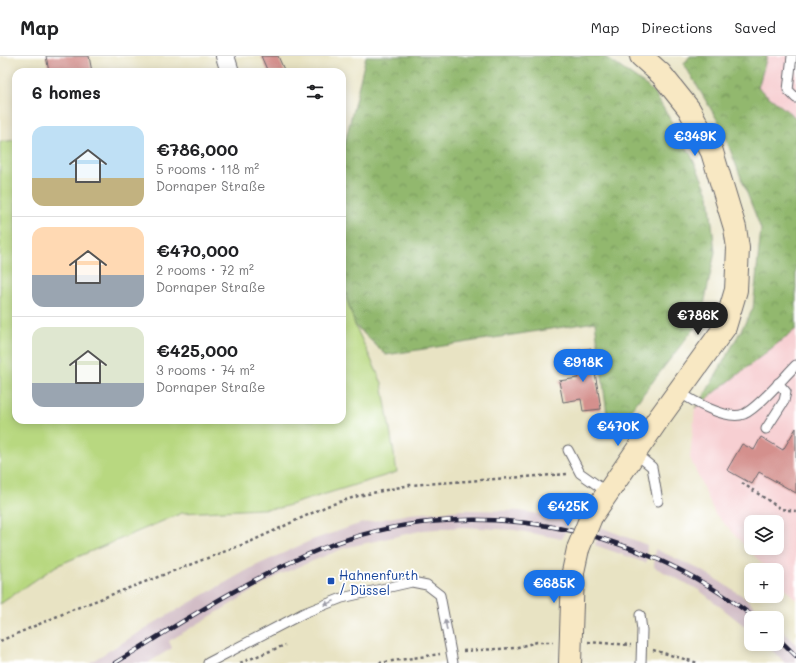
<!DOCTYPE html>
<html lang="en">
<head>
<meta charset="utf-8">
<style>
  body { margin:0; font-family:Mali,sans-serif; background:#f6f6f6; color:#202124; height:100vh; display:flex; flex-direction:column; font-size:15px; white-space:nowrap }
  * { box-sizing:border-box; margin:0 }
  p { font-size:13px; color:#757577 }
  .icon { flex:none; width:22px; height:22px; fill:none; stroke:currentColor; stroke-width:2; stroke-linecap:round; stroke-linejoin:round }
  .map { position:relative; flex:1; overflow:hidden }
  .panel { position:absolute; left:12px; top:12px; width:334px; height:356px; display:flex; flex-direction:column; background:#fff; border-radius:12px; box-shadow:0 2px 10px #0003 }
  .panel>* { flex:none }
  .buttons { position:absolute; left:744px; top:459px; display:grid; gap:8px }
  .buttons a { display:grid; place-items:center; width:40px; height:40px; border-radius:8px; background:#fff; box-shadow:0 2px 10px #0003; font-size:20px }
  .price { position:absolute; translate:-50% -34px; padding:0 9px; border-radius:14px; background:#1a73e8; color:#fff; font-size:13px; line-height:26px; filter:drop-shadow(0 1px 2px #0008) }
  .price::after { content:''; position:absolute; left:50%; top:24px; width:12px; height:9px; margin-left:-6px; background:inherit; clip-path:polygon(0 0,100% 0,50% 100%) }
  .price.on { background:#222; color:#fff }
  ul { padding:0; list-style:none }
  li { display:flex; align-items:center; gap:12px; height:100px; padding:0 20px }
  li+li { border-top:1px solid #e0e0e0 }
  li span { display:grid; place-items:center; flex:none; width:112px; height:80px; border-radius:12px; color:#555 }
  li>.icon { margin-inline-start:auto }
  span .icon { width:48px; height:48px; fill:#fffc; stroke-width:1 }
  li b { font-size:17px }
  h2 { display:flex; justify-content:space-between; align-items:center; height:48px; padding:0 20px; font-size:17px }
  header { display:flex; align-items:center; gap:24px; box-sizing:border-box; height:56px; padding:0 20px; background:#fff; border-bottom:1px solid #e0e0e0 }
  header strong { font-size:19px }
  nav { display:flex; gap:22px; margin-inline-start:auto; font-size:14px }
  .map>svg:first-child { display:block }
</style>
</head>
<body>
<header>
<strong>Map</strong>
<nav><a>Map</a><a>Directions</a><a>Saved</a></nav>
</header>
<div class="map">
<svg width="796" height="607" viewBox="0 0 796 607">
  <defs>
    <pattern id="forest-crowns" width="20" height="18" patternUnits="userSpaceOnUse"><rect width="20" height="18" fill="#92b86e"/><path d="M2 6a3 3 0 1 1 6 0M12 15a3 3 0 1 1 6 0" fill="none" stroke="#77955c"/></pattern>
  </defs>
  <rect width="100%" height="100%" fill="#fff"/>
  <filter id="ink" filterUnits="userSpaceOnUse"><feTurbulence type="fractalNoise" baseFrequency=".025" numOctaves="2"/><feDisplacementMap in="SourceGraphic" scale="8" xChannelSelector="R" yChannelSelector="G"/><feConvolveMatrix kernelMatrix="1 2 1 2 8 2 1 2 1" color-interpolation-filters="sRGB"/></filter>
  <filter id="wash" filterUnits="userSpaceOnUse"><feTurbulence type="fractalNoise" baseFrequency=".012" numOctaves="4" result="noise"/><feDisplacementMap in="SourceGraphic" scale="16" xChannelSelector="R" yChannelSelector="G"/><feGaussianBlur stdDeviation="0.9" result="paint"/><feColorMatrix in="noise" values="0 0 0 0 0 0 0 0 0 0 0 0 0 0 0 0 0 1.4 0 .05"/><feComposite in="paint" operator="in"/></filter>
  <g filter="url(#wash)">
    <rect width="100%" height="100%" fill="#e8e3c3"/>
    <g fill="#f7cfd2" fill-rule="evenodd">
      <polygon points="767,0 796,0 796,62 758,32"/>
      <path d="M796 273V544L777 524V514H768L715 458 690 402 695 352ZM751 466H777V492H751Z"/>
    </g>
    <g fill="#d2bdc6">
      <polygon points="465,454 519,455 571,463 562,483 515,474 463,471 424,474 344,492 281,518 169,585 172,592 148,607 89,607 161,563 253,511 312,484 359,468 409,458"/>
      <polygon points="600,471 647,489 646,507 595,489"/>
      <polygon points="655,493 703,515 741,539 769,562 751,562 751,575 699,534 654,511"/>
      <polygon points="777,569 796,589 796,607 785,607 766,588 777,588"/>
    </g>
    <polygon fill="#b8d880" stroke="#6d7d5e" points="16,84 16,364 342,364 342,227 355,269 382,327 397,416 280,452 182,457 56,510 0,548 0,86"/>
    <g fill="url(#forest-crowns)" stroke="#5a6d54">
      <polygon points="366,0 604,0 648,31 655,38 690,97 709,139 715,196 701,263 610,381 595,266 386,299 355,269 342,227 342,99"/>
      <polygon points="690,0 767,0 758,32 796,62 796,273 695,352 704,340 753,253 761,173 721,70 684,8"/>
    </g>
    <g id="blocks">
      <g fill="#d4908d">
        <polygon points="46,0 89,0 92,16 49,16"/>
        <polygon points="261,0 278,0 285,16 268,16"/>
        <polygon points="591,292 601,353 583,355 581,343 563,346 559,325 578,322 574,295"/>
        <polygon points="796,372 796,437 759,416 752,428 727,414 742,388 754,394 761,381 783,394"/>
      </g>
    </g>
  </g>
  <g filter="url(#ink)">
    <use href="#blocks" fill-opacity="0" stroke="#67666b" stroke-width="1"/>
    <g fill="none" stroke-linecap="round" stroke-linejoin="round">
      <defs>
        <g id="lane">
          <polyline points="792,0 788,34 796,42"/>
          <path d="M678 335C692 345 727 365 744 358 759 351 784 321 796 309"/>
          <polyline points="766,373 784,345 786,336 778,327"/>
          <polyline points="568,394 580,417 607,436"/>
          <polyline points="635,397 652,411 658,445"/>
          <polyline points="640,559 642,574 641,607"/>
          <polyline points="208,607 304,557 342,542 412,526 427,529 440,539 453,607"/>
        </g>
        <polyline id="street" points="225,0 230,16"/>
        <g id="secondary">
          <polyline points="591,461 657,365 725,271 736,234 738,192 735,172 712,96 689,53 661,18 641,0"/>
          <polyline points="570,607 573,516 578,493"/>
        </g>
      </defs>
      <use href="#lane" stroke="#67666b" stroke-width="11"/>
      <use href="#street" stroke="#67666b" stroke-width="20"/>
      <use href="#secondary" stroke="#67666b" stroke-width="24"/>
      <g stroke="#67666b" stroke-width="2.5" stroke-dasharray="3 3" stroke-linecap="butt">
        <polyline points="742,427 781,453 796,455"/>
        <polyline points="0,585 74,553 252,485 327,450 358,440 410,429 567,418"/>
        <polyline points="588,586 631,589"/>
        <polyline points="653,594 698,607"/>
        <polyline points="463,595 514,592 537,586 553,586"/>
        <polyline points="240,607 285,589"/>
        <polyline points="379,607 440,598"/>
      </g>
      <use href="#lane" stroke="#fff" stroke-width="9"/>
      <use href="#street" stroke="#fff" stroke-width="18"/>
      <use href="#secondary" stroke="#f8e8c3" stroke-width="22"/>
      <defs>
        <g id="rail">
          <polyline points="777,581 796,600"/>
          <path d="M115 607C182 566 249 522 323 492 468 435 634 467 755 562"/>
        </g>
      </defs>
      <use href="#rail" stroke="#22223b" stroke-width="4.5"/>
      <use href="#rail" stroke="#fff" stroke-width="3" stroke-dasharray="9" stroke-linecap="butt"/>
      <defs>
        <polyline id="secondary-bridge" points="578,493 591,461"/>
      </defs>
      <use href="#secondary-bridge" stroke="#67666b" stroke-width="24" stroke-linecap="butt"/>
      <use href="#secondary-bridge" stroke="#f8e8c3" stroke-width="22"/>
    </g>
    <defs><path id="oneway-solid" d="M-6-.8H1V-3.2L6.5 0L1 3.2V.8H-6Z"/></defs>
    <g fill="#9c9ca7">
      <use href="#oneway-solid" transform="translate(329 547) rotate(158)"/>
      <use href="#oneway-solid" transform="translate(446 569) rotate(-100)"/>
    </g>
  </g>
  <rect fill="#1a4fb4" stroke="#fff" stroke-width="1.5" x="327" y="521" width="8" height="8" rx="2"/>
  <g text-anchor="middle" dominant-baseline="central" stroke-width="3.5" stroke-linejoin="round" paint-order="stroke">
    <g font-size="13" fill="#164399" stroke="#fff" text-anchor="start">
      <text x="339" y="518">Hahnenfurth<tspan x="339" dy="15">/ Düssel</tspan></text>
    </g>
  </g>
</svg>
<div class="buttons">
<a><svg class="icon" aria-label="layers" viewBox="0 0 24 24"><path d="M12 4l9 5-9 5-9-5zM3 14l9 5 9-5"/></svg></a>
<a>+</a>
<a>−</a>
</div>
<b class="price" style="left:695px;top:101px">€349K</b>
<b class="price on" style="left:698px;top:280px">€786K</b>
<b class="price" style="left:583px;top:327px">€918K</b>
<b class="price" style="left:618px;top:391px">€470K</b>
<b class="price" style="left:568px;top:471px">€425K</b>
<b class="price" style="left:554px;top:548px">€685K</b>
<section class="panel">
<h2>6 homes<svg class="icon" aria-label="filters" viewBox="0 0 24 24"><path d="M4 7h16M4 17h16"/><circle cx="9" cy="7" r="2"/><circle cx="15" cy="17" r="2"/></svg></h2>
<ul>
<li><span style="background:linear-gradient(#bfe0f5 65%,#c2b280 0)"><svg class="icon" aria-label="home" viewBox="0 0 24 24"><path d="M3 11l9-7 9 7M6 9v11h12V9"/></svg></span><div><b>€786,000</b><p>5 rooms · 118 m²</p><p>Dornaper Straße</p></div></li>
<li><span style="background:linear-gradient(#ffd9b3 60%,#9aa5b1 0)"><svg class="icon" aria-label="home" viewBox="0 0 24 24"><path d="M3 11l9-7 9 7M6 9v11h12V9"/></svg></span><div><b>€470,000</b><p>2 rooms · 72 m²</p><p>Dornaper Straße</p></div></li>
<li><span style="background:linear-gradient(#dfe7d0 70%,#9aa5b1 0)"><svg class="icon" aria-label="home" viewBox="0 0 24 24"><path d="M3 11l9-7 9 7M6 9v11h12V9"/></svg></span><div><b>€425,000</b><p>3 rooms · 74 m²</p><p>Dornaper Straße</p></div></li>
</ul>
</section>
</div>
</body>
</html>
